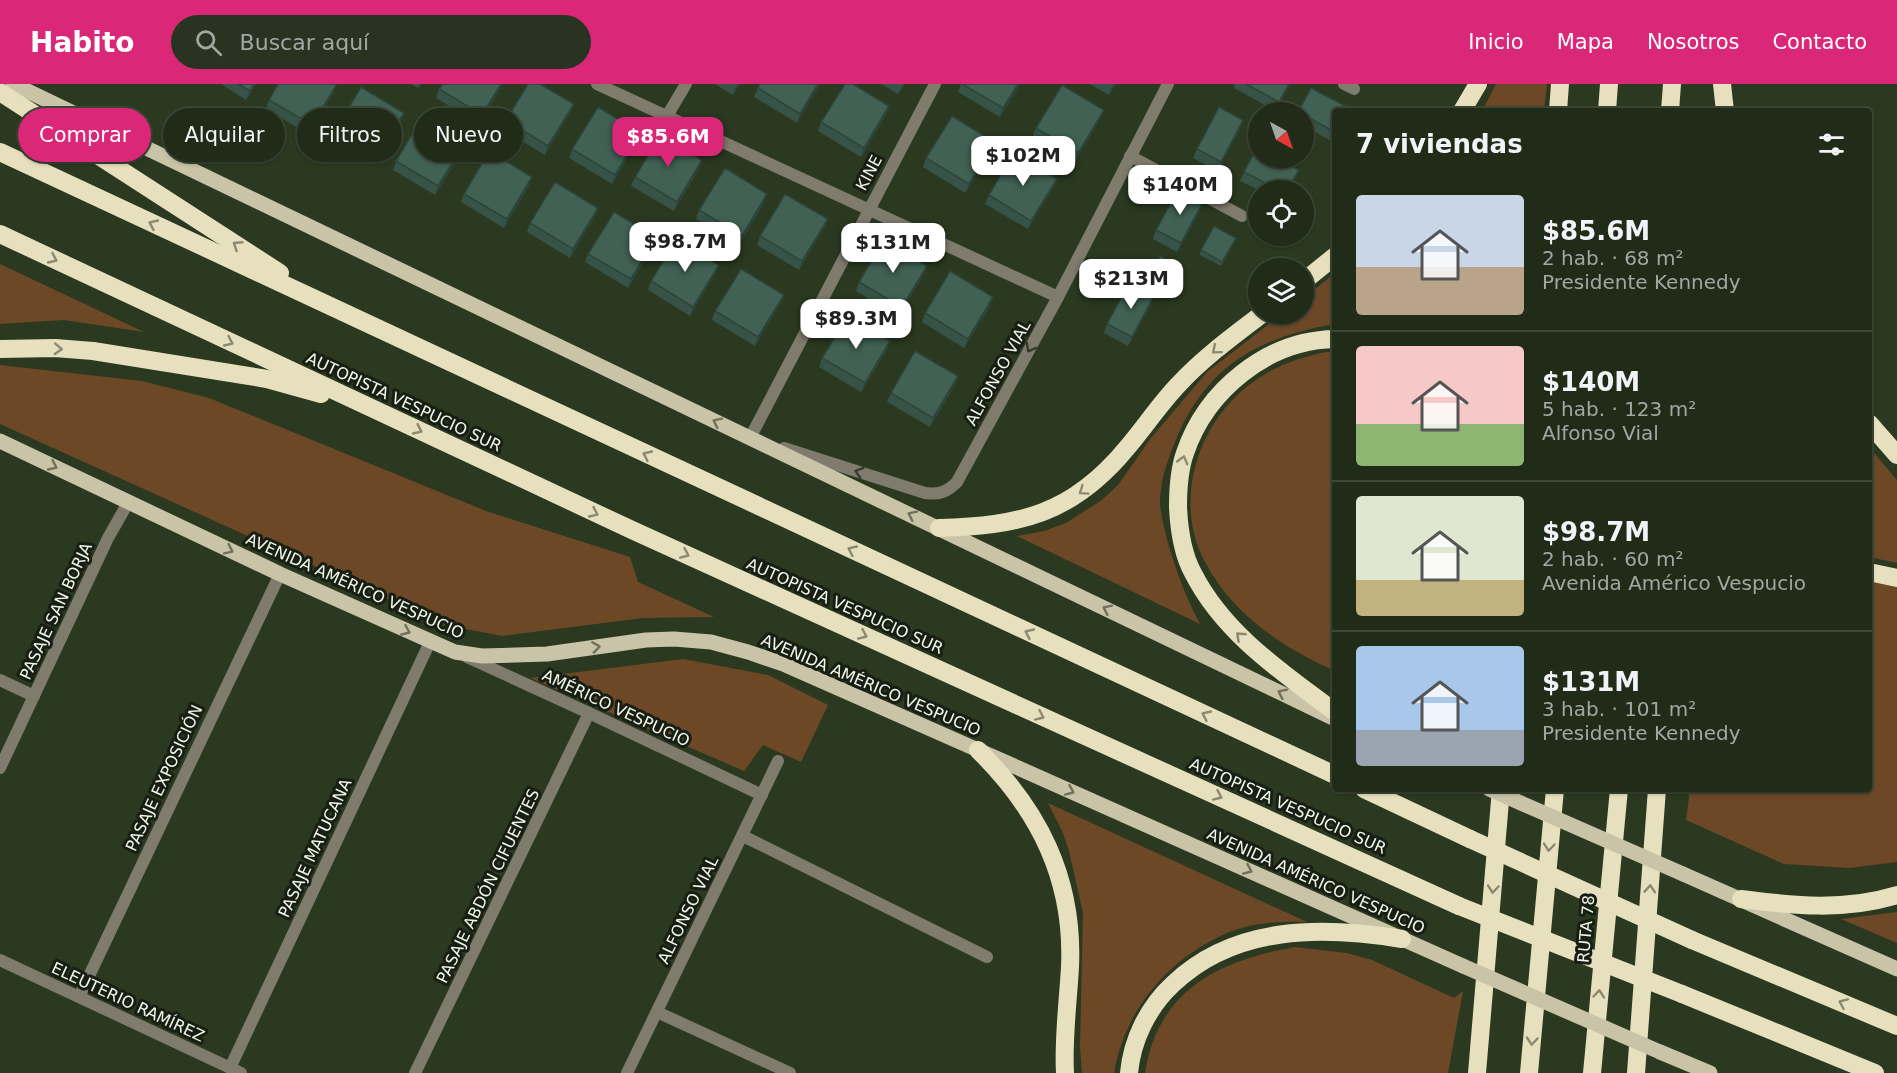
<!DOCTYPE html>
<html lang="es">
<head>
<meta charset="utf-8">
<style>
  body { margin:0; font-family:"DejaVu Sans",sans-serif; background:#283321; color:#f1f3f6; height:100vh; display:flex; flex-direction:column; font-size:22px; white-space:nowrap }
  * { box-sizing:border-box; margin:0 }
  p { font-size:20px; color:#a2a7a2 }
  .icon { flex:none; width:33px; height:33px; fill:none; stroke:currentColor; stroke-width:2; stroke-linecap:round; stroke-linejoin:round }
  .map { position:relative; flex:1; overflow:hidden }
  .details { position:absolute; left:1332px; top:24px; width:540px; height:684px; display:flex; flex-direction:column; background:#202b18; border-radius:6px; box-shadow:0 2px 4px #0004,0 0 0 2px #3d4737 }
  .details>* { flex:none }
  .guide { position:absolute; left:18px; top:24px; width:570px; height:54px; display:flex; gap:12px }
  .needle { width:39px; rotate:140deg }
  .tools { position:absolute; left:1248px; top:18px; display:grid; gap:12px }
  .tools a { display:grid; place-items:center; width:66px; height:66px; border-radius:50%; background:#202b18; box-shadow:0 2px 4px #0004,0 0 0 2px #3d4737; font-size:30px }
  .price { position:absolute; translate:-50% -51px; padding:0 14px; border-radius:12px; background:#fff; color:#222; font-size:20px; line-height:39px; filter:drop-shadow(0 2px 3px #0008) }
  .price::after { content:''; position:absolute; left:50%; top:36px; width:18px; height:14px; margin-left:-9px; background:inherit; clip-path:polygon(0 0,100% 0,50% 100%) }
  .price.on { background:#db2777; color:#fff }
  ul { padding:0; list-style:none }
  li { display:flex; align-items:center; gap:18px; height:150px; padding:0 24px }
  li+li { border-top:2px solid #3d4737 }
  li span { display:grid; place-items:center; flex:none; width:168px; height:120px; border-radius:6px; color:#555 }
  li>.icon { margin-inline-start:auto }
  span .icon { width:72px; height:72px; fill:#fffc; stroke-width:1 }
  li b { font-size:26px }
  h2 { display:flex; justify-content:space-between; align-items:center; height:72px; padding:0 24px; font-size:26px }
  .chip { padding:0 21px; border-radius:27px; background:#202b18; box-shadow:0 2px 4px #0004,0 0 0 2px #3d4737; font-size:21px; line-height:54px }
  .chip.on { background:#db2777; color:#fff }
  header { display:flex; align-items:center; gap:36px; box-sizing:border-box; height:84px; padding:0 30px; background:#db2777; color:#fff }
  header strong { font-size:28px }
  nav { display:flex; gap:33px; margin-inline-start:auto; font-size:21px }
  .search { width:420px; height:54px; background:#283321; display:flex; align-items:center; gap:15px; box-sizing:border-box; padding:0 21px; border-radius:33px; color:#a2a7a2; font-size:22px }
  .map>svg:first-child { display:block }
</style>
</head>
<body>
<header>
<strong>Habito</strong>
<div class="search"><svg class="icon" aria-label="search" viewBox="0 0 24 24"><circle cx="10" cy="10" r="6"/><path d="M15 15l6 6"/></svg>Buscar aquí</div>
<nav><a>Inicio</a><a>Mapa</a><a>Nosotros</a><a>Contacto</a></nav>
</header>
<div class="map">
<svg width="1897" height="989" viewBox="0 0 1897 989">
  <rect width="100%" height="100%" fill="#2b3920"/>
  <g fill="#6c4827">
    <polygon points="1496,0 1547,0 1544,27 1482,27"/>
    <polygon points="0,180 144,248 64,236 0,240"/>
    <path d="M1335 189V240C1258 253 1205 283 1175 358 1167 378 1160 397 1160 419 1161 433 1165 447 1168 459 1177 489 1185 512 1200 540L1017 452 1044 447 1066 439 1102 416 1118 401 1151 354 1207 288 1282 230H1304V214Z"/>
    <path d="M1326 268H1335V587C1282 563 1233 531 1205 478 1171 415 1200 331 1259 294 1280 280 1302 273 1326 268Z"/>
    <polygon points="0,281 142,297 209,314 486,427 630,473 638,498 714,533 643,534 502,552 445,541 0,340"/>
    <polygon points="1869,363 1897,396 1897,479 1869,473"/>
    <polygon points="1869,492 1897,498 1897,778 1849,784 1784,780 1686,736 1690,705 1869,705"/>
    <polygon points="683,575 768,591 828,621 801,678 763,661 744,687 530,594"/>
    <path d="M1048 719 1307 838C1284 837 1260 838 1238 845 1175 867 1125 922 1114 989H1082L1080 963 1083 829 1069 767 1063 749Z"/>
    <polygon points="1897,828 1897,859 1841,835"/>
    <path d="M1295 863 1347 869 1372 876 1454 914 1463 907 1448 989H1145C1158 905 1220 876 1295 863Z"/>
  </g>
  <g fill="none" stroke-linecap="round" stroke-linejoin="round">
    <g stroke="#7f7c6e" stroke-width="12">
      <polyline points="743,752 987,873"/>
      <polyline points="657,928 790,989"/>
    </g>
    <g stroke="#7f7c6e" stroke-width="12">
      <polyline points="597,0 1058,213"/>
      <polyline points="1344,0 1354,5"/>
      <polyline points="667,32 686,0"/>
      <polyline points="1130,72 1242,132"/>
      <polyline points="758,356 750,354 935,0"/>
      <path d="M784 364 925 409C939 411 947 408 957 398L1058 213 1168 0"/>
      <polyline points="467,573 589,629 762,711"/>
      <polyline points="0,596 34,612"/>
      <polyline points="0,684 108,454 129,417"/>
      <polyline points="0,876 241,989"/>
      <polyline points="79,913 280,490"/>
      <polyline points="230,984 430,558"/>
      <polyline points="415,989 589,629"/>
      <polyline points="627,989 778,677"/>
    </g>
    <g stroke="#c9c3a7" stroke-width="15">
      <polyline points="13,0 1335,635"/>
      <polyline points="0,357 280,490 455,568 482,572 547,570 646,556 674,555 711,558 748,568 783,580 978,666 1463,882"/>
      <polyline points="1683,790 1897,885"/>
      <polyline points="1660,968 1710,989"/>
    </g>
    <g stroke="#e7e0be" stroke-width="18">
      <polyline points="1722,0 1725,27"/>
      <polyline points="0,8 280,189"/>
      <polyline points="1462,27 1478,0"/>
      <polyline points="1558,27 1560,0"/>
      <polyline points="1607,27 1609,0"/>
      <polyline points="1670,27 1672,0"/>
      <polyline points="0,68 1335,691"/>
      <polyline points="0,150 632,446 1459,822"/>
      <polyline points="1304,197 1335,172"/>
      <path d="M1335 255C1267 256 1206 307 1185 369 1179 386 1178 405 1178 423 1179 445 1182 469 1193 489 1224 550 1282 588 1335 628"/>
      <polyline points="0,265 55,264 93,267 267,295 321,310"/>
      <polyline points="1869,339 1897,371"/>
      <path d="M939 444C1020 442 1072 430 1126 365 1144 344 1159 321 1178 301 1203 274 1233 252 1262 230"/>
      <polyline points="1869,488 1897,494"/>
      <path d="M978 666C1039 726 1074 795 1070 883 1068 919 1063 954 1065 989"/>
      <polyline points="1364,705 1470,755"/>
      <path d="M1741 815C1795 822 1844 827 1897 811"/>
      <polyline points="1692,856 1897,942"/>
      <polyline points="1682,910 1875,989"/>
      <path d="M1129 989C1132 956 1148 923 1173 900 1235 841 1322 842 1402 855"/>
      <polyline points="1477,989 1501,705"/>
      <polyline points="1529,989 1555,705"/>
      <polyline points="1592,989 1619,705"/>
      <polyline points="1636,989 1657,705"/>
    </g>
    <g stroke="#c9c3a7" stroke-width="15">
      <polyline points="1489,705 1683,790"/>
      <polyline points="1463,882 1660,968"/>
    </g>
    <g stroke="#e7e0be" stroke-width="18">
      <polyline points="1470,755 1692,856"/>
      <polyline points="1459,822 1682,910"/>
    </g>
  </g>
  <g fill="#375347">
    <polygon points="221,0 256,0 246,16"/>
    <polygon points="411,0 421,0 418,4"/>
    <polygon points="503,0 479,40 436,14 439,5"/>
    <polygon points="715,0 740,0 733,11"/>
    <polygon points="820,0 797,39 754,13 758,4"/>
    <polygon points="881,0 905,0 898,10"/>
    <polygon points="961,0 1020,0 1000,33 958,8"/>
    <polygon points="1090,0 1116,0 1109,11"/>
    <polygon points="1235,0 1290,0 1276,27 1234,4"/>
    <polygon points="334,8 308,50 266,25 269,16"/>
    <polygon points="574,20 570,29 545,71 502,45 506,36"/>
    <polygon points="889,22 886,31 861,73 818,47 821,38"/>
    <polygon points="1104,26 1100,35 1075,77 1033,52 1036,44"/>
    <polygon points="1335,27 1335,59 1304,42 1304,28"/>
    <polygon points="404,29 400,38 375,80 333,54 336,45"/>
    <polygon points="1240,45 1217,87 1193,74 1197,65"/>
    <polygon points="641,49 637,58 612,100 569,74 572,65"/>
    <polygon points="464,60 461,69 435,111 393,86 396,77"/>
    <polygon points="991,67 965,109 923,83 926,74"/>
    <polygon points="699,85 674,127 631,102 635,93"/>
    <polygon points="1299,86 1295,95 1289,106 1259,106 1240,97 1244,88"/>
    <polygon points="1057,95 1053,104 1028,145 985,120 989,111"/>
    <polygon points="529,102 504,144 461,118 464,110"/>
    <polygon points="764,119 739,161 696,135 699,126"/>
    <polygon points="598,124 595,132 570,174 527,148 530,139"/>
    <polygon points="1200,127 1177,168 1153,155 1156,146"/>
    <polygon points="828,135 824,144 799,186 757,161 760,152"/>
    <polygon points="1234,159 1221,182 1200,171 1201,166"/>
    <polygon points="653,162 628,204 585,178 588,170"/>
    <polygon points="1181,183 1166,212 1145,200 1147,196"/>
    <polygon points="715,190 690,232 648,206 651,197"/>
    <polygon points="924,190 898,232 856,207 859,198"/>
    <polygon points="784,211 780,220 755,262 712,236 715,227"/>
    <polygon points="1151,220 1128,262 1104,249 1107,240"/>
    <polygon points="990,222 964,264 922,238 925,229"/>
    <polygon points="887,266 861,308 819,283 822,274"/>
    <polygon points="958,292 955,301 930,343 887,318 891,309"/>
  </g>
  <g fill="#2d443a">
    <polygon points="254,0 256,0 246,16 250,7"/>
    <polygon points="337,0 334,8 308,50 312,41"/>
    <polygon points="501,0 503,0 479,40 482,31"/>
    <polygon points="738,0 740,0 733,11 736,2"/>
    <polygon points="818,0 820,0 797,39 800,30"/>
    <polygon points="903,0 905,0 898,10"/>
    <polygon points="1018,0 1020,0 1000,33 1003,24"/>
    <polygon points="1114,0 1116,0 1109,11 1112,2"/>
    <polygon points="1289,0 1290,0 1276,27 1279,18"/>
    <polygon points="574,20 570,29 545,71 548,62"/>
    <polygon points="889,22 886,31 861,73 864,64"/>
    <polygon points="1104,26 1100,35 1075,77 1078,69"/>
    <polygon points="404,29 400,38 375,80 378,71"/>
    <polygon points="1243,36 1240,45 1217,87 1221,78"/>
    <polygon points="641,49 637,58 612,100 615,91"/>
    <polygon points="994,58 991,67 965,109 969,100"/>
    <polygon points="464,60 461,69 435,111 438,102"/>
    <polygon points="702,76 699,85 674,127 677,118"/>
    <polygon points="1299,86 1295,95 1289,106 1287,106"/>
    <polygon points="532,93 529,102 504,144 507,135"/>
    <polygon points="1057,95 1053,104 1028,145 1031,137"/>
    <polygon points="767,110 764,119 739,161 742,152"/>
    <polygon points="1203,118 1200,127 1177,168 1181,159"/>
    <polygon points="598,124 595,132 570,174 573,165"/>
    <polygon points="828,135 824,144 799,186 802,177"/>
    <polygon points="656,153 653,162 628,204 631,195"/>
    <polygon points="719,181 715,190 690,232 693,223"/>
    <polygon points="927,182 924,190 898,232 902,223"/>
    <polygon points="784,211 780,220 755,262 758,253"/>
    <polygon points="1154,212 1151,220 1128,262 1132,253"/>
    <polygon points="993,213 990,222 964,264 968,255"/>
    <polygon points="890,257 887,266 861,308 865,299"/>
    <polygon points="958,292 955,301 930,343 933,334"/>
  </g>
  <g fill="#406153" stroke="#2d443a" stroke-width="1.5">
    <polygon points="238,0 254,0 250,7"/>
    <polygon points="278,0 337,0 312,41 269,16"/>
    <polygon points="443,0 501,0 482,31 439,5"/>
    <polygon points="528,0 540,0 574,20 548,62 506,36"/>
    <polygon points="760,0 818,0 800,30 758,4"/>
    <polygon points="845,0 853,0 889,22 864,64 821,38"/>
    <polygon points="962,0 1018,0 1003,24"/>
    <polygon points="1246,0 1289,0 1279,18"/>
    <polygon points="1062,1 1104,26 1078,69 1036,44"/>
    <polygon points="361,3 404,29 378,71 336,45"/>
    <polygon points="1311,4 1353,26 1335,27 1335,48 1304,31 1304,28 1298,28"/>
    <polygon points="598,23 641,49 615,91 572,65"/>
    <polygon points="1219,23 1243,36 1221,78 1197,65"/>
    <polygon points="952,32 994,58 969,100 926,74"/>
    <polygon points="421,35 464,60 438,102 396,77"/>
    <polygon points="660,51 702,76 677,118 635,93"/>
    <polygon points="1257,63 1258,64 1258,74 1276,74 1299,86 1287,106 1279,106 1244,88"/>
    <polygon points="489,67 532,93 507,135 464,110"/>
    <polygon points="1014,68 1057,95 1031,137 989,111"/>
    <polygon points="725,84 767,110 742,152 699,126"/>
    <polygon points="555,98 598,124 573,165 530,139"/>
    <polygon points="1179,104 1203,118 1181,159 1156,146"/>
    <polygon points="785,110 828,135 802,177 760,152"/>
    <polygon points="614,128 656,153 631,195 588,170"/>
    <polygon points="1214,142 1236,154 1222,178 1201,166"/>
    <polygon points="676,155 719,181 693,223 651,197"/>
    <polygon points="884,156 927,182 902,223 859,198"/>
    <polygon points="1160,172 1181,183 1168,207 1147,196"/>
    <polygon points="741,185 784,211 758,253 715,227"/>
    <polygon points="950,187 993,213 968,255 925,229"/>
    <polygon points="1130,198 1154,212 1132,253 1107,240"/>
    <polygon points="848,232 890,257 865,299 822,274"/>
    <polygon points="915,267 958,292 933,334 891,309"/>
  </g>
  <defs><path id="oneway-chevron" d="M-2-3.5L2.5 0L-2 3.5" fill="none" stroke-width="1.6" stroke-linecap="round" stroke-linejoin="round" transform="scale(1.5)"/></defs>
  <g stroke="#8a8971">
    <use href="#oneway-chevron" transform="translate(153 140) rotate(-155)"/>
    <use href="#oneway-chevron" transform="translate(237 161) rotate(-147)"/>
    <use href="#oneway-chevron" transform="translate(53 175) rotate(25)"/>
    <use href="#oneway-chevron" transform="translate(229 258) rotate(25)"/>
    <use href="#oneway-chevron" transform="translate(58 265) rotate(3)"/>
    <use href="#oneway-chevron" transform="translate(1216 266) rotate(140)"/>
    <use href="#oneway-chevron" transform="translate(418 346) rotate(25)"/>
    <use href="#oneway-chevron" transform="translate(647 371) rotate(-155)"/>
    <use href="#oneway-chevron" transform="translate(1183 376) rotate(-75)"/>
    <use href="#oneway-chevron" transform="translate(1083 407) rotate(145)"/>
    <use href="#oneway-chevron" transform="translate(594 429) rotate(25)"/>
    <use href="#oneway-chevron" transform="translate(852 466) rotate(-155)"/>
    <use href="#oneway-chevron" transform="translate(685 470) rotate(24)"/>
    <use href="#oneway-chevron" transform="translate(1029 549) rotate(-155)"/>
    <use href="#oneway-chevron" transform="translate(863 551) rotate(24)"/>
    <use href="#oneway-chevron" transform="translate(1240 552) rotate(-137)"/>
    <use href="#oneway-chevron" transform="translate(1206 631) rotate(-155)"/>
    <use href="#oneway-chevron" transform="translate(1040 632) rotate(24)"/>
    <use href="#oneway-chevron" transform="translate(1218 712) rotate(24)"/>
    <use href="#oneway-chevron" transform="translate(1549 763) rotate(95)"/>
    <use href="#oneway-chevron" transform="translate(1493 805) rotate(95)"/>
    <use href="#oneway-chevron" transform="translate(1650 805) rotate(-86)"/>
    <use href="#oneway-chevron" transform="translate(1599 910) rotate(-85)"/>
    <use href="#oneway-chevron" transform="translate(1843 919) rotate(-157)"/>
    <use href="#oneway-chevron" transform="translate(1532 957) rotate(95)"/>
  </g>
  <g stroke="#373a2e">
    <use href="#oneway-chevron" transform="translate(1030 264) rotate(119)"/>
    <use href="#oneway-chevron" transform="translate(859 388) rotate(-162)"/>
  </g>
  <g stroke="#70705d">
    <use href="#oneway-chevron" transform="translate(717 338) rotate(-154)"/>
    <use href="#oneway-chevron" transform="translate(53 382) rotate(25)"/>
    <use href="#oneway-chevron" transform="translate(912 431) rotate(-154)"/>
    <use href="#oneway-chevron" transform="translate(229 466) rotate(26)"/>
    <use href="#oneway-chevron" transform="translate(1107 525) rotate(-154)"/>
    <use href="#oneway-chevron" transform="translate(406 547) rotate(24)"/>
    <use href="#oneway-chevron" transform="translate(596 563) rotate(-8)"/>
    <use href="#oneway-chevron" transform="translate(1282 609) rotate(-154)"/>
    <use href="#oneway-chevron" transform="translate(1070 707) rotate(24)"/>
    <use href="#oneway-chevron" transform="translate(1248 786) rotate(24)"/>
  </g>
  <g text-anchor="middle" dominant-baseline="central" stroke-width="6" stroke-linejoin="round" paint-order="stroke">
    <g font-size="16" fill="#eff8e8" stroke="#181e13">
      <text transform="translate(869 89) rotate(-62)">KINE</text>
      <text transform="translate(998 289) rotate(-61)">ALFONSO VIAL</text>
      <text transform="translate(404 318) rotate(25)">AUTOPISTA VESPUCIO SUR</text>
      <text transform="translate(355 502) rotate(24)">AVENIDA AMÉRICO VESPUCIO</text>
      <text transform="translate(845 522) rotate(24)">AUTOPISTA VESPUCIO SUR</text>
      <text transform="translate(56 527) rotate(-65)">PASAJE SAN BORJA</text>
      <text transform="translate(871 601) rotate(23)">AVENIDA AMÉRICO VESPUCIO</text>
      <text transform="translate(616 624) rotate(25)">AMÉRICO VESPUCIO</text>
      <text transform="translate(164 694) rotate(-65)">PASAJE EXPOSICIÓN</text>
      <text transform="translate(1288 722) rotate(24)">AUTOPISTA VESPUCIO SUR</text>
      <text transform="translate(315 764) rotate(-65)">PASAJE MATUCANA</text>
      <text transform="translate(1316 797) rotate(24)">AVENIDA AMÉRICO VESPUCIO</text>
      <text transform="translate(488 802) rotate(-64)">PASAJE ABDÓN CIFUENTES</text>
      <text transform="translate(688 826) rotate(-64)">ALFONSO VIAL</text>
      <text transform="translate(1586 845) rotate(-85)">RUTA 78</text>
      <text transform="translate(128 918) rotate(25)">ELEUTERIO RAMÍREZ</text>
    </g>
  </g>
</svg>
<div class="tools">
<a><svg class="needle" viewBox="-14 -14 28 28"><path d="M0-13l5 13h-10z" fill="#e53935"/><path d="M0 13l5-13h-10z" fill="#a2a7a2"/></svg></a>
<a><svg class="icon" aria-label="locate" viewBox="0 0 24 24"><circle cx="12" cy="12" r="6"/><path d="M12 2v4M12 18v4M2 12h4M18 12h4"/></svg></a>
<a><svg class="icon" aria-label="layers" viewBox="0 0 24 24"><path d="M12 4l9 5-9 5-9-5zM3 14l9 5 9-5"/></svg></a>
</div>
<b class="price on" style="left:668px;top:84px">$85.6M</b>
<b class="price" style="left:1023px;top:103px">$102M</b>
<b class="price" style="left:1180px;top:132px">$140M</b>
<b class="price" style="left:685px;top:189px">$98.7M</b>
<b class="price" style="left:893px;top:190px">$131M</b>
<b class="price" style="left:1131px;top:226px">$213M</b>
<b class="price" style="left:856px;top:266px">$89.3M</b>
<div class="guide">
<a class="chip on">Comprar</a>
<a class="chip">Alquilar</a>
<a class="chip">Filtros</a>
<a class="chip">Nuevo</a>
</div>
<section class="details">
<h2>7 viviendas<svg class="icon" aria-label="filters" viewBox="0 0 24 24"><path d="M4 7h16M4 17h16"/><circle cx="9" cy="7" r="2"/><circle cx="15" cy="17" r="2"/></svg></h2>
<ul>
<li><span style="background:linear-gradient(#c9d6e8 60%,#b9a48a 0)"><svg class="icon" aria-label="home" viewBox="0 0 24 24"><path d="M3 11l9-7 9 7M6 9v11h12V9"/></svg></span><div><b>$85.6M</b><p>2 hab. · 68 m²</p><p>Presidente Kennedy</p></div></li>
<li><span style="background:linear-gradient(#f6c9c9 65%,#8fb573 0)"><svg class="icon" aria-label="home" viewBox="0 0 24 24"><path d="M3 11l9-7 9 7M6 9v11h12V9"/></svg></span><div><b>$140M</b><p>5 hab. · 123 m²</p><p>Alfonso Vial</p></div></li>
<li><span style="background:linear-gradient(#dfe7d0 70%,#c2b280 0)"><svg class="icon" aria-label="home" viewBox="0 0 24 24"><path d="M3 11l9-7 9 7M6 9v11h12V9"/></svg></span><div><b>$98.7M</b><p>2 hab. · 60 m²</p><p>Avenida Américo Vespucio</p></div></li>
<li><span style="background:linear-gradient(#a9c7e8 70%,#9aa5b1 0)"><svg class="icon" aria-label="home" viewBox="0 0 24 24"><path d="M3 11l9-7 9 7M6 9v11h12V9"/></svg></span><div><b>$131M</b><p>3 hab. · 101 m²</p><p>Presidente Kennedy</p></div></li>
</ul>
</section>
</div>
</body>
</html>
